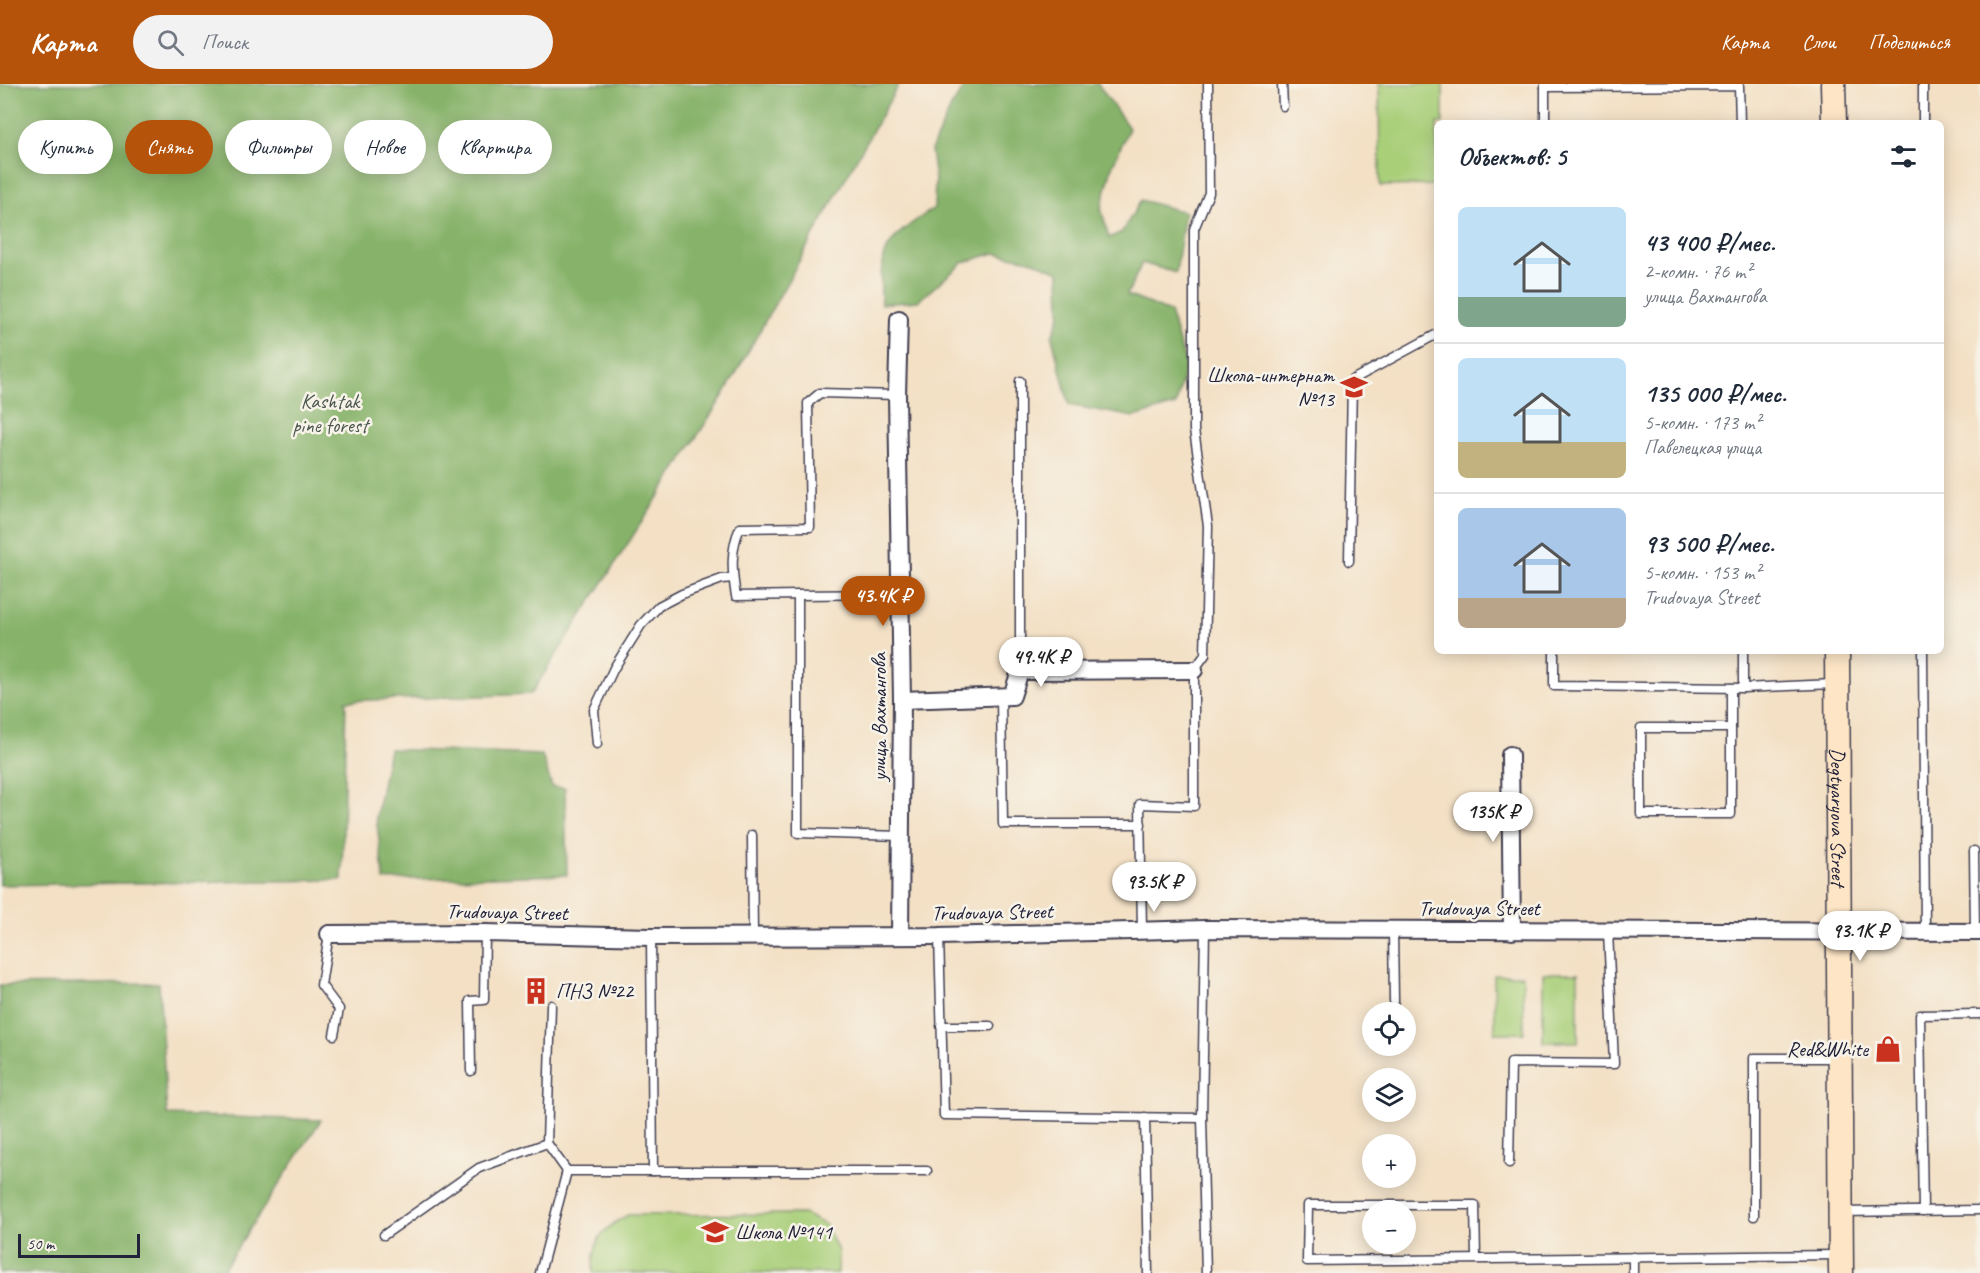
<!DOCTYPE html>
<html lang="ru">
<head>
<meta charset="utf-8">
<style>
  body { margin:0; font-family:Caveat,sans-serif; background:#f2f2f3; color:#1f2937; height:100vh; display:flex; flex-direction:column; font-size:22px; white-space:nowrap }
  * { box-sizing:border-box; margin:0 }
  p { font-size:20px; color:#747a83 }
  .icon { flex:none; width:33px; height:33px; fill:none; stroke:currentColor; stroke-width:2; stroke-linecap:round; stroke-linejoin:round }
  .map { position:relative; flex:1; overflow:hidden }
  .side { position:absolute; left:1434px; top:36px; width:510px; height:534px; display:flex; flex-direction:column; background:#fff; border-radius:9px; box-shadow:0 3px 15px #0003 }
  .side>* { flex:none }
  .guide { position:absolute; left:18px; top:36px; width:570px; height:54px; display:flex; gap:12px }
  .tools { position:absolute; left:1362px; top:918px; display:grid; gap:12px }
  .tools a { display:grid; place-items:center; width:54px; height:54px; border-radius:50%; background:#fff; box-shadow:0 3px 15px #0003; font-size:30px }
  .scale { position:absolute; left:18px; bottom:15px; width:122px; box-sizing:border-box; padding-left:6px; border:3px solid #22223b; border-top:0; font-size:16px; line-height:21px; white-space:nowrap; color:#22223b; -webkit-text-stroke:4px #f7f3e8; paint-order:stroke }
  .price { position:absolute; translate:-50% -51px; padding:0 14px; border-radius:21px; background:#fff; color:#222; font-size:20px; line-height:39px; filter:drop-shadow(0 2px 3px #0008) }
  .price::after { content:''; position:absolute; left:50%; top:36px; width:18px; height:14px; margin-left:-9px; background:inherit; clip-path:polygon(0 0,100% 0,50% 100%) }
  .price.active { background:#b45309; color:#fff }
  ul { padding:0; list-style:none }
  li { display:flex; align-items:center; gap:18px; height:150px; padding:0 24px }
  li+li { border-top:2px solid #e0e1e3 }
  li span { display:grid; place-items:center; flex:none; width:168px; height:120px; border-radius:9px; color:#555 }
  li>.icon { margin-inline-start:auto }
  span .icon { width:72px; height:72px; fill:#fffc; stroke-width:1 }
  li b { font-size:26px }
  h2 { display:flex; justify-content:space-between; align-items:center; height:72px; padding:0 24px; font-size:26px }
  .chip { padding:0 21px; border-radius:27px; background:#fff; box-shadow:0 3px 15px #0003; font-size:21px; line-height:54px }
  .chip.active { background:#b45309; color:#fff }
  header { display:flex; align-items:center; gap:36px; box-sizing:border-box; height:84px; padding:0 30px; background:#b45309; color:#fff }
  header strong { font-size:28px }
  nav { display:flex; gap:33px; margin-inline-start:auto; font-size:21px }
  .search { width:420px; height:54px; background:#f2f2f3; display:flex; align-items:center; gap:15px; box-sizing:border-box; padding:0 21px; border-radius:33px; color:#747a83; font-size:22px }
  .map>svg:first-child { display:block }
</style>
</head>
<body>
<header>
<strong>Карта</strong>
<div class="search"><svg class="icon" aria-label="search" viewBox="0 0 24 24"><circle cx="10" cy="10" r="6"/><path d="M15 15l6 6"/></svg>Поиск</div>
<nav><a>Карта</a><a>Слои</a><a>Поделиться</a></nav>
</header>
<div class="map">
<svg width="1980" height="1189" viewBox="0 0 1980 1189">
  <rect width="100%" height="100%" fill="#f7f3e8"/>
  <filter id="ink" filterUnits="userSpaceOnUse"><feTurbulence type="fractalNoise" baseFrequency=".0167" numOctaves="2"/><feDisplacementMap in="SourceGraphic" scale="12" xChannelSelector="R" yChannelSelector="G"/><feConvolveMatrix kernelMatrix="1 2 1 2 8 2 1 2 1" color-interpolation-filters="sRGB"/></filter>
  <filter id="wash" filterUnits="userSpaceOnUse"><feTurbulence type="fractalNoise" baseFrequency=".008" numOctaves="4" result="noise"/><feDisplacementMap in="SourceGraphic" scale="24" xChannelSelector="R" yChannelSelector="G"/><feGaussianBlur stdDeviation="1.35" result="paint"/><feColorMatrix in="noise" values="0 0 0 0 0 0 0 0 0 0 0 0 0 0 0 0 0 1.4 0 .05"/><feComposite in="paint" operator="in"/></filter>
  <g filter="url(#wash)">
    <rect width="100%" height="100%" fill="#f3e0c5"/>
    <g fill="#a9cf79" stroke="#66785a" stroke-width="1.5">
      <polygon points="1379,0 1443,0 1443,39 1437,39 1437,101 1380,102"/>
      <rect x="1543" y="889" width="35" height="69"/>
      <polygon points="1494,891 1523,891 1524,949 1495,949"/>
      <path d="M804 1130 826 1141 838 1167V1189H593C593 1156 599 1147 628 1131Z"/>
    </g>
    <g fill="#86b269" stroke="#546a52" stroke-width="1.5">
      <polygon points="0,0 899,0 723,312 531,610 346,617 342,796 0,801"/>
      <path d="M966 0H1098L1129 44 1112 83 1101 124 1109 154 1122 148 1141 116 1185 128 1176 189 1142 179 1127 211 1170 228 1186 281 1176 321 1134 333 1069 321 1052 253 1060 231 1059 188 1030 176 994 169 963 179 918 217 881 220C879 162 886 156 934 124L935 97 931 66 951 23Z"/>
      <polygon points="389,665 542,671 552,703 565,704 567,791 384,796 376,733"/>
      <polygon points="159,899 167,1031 321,1036 221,1189 0,1189 0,901"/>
    </g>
  </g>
  <g filter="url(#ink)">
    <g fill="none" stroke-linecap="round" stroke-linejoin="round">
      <defs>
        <g id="lane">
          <polyline points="1282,0 1283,22"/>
          <polyline points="1545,0 1545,39"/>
          <polyline points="1545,3 1739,2 1740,39"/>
          <polyline points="1923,39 1923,0"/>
          <path d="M897 311 820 309 808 319 810 443 740 444C730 465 732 489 736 512L798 511V749L901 752"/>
          <polyline points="1349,477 1352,296 1437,250"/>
          <polyline points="798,511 900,510"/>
          <polyline points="1554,567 1554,602 1743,604 1834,600"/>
          <polyline points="1743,567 1743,604"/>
          <polyline points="1923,567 1925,848"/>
          <polyline points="1020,587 1020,297"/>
          <polyline points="1731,604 1731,730 1641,730 1641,644 1731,644"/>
          <polyline points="1001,613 1003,740 1141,740"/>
          <polyline points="597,660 594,626 614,584 641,541 659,522 682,510 722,495 733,494"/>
          <polyline points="752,751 753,852"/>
          <polyline points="1974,767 1975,848"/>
          <polyline points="1393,846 1394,917"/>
          <polyline points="1142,847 1140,720 1194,722 1194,586 1205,571 1208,442 1194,346 1194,145 1209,109 1208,0"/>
          <polyline points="329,850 321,901 339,925 334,951"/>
          <polyline points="939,852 944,1031 1202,1034 1205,845"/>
          <polyline points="551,921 547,1059 567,1087"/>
          <polyline points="941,942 990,942"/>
          <polyline points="471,987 470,917 484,916 485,849"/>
          <polyline points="1145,1033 1148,1189"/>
          <polyline points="1202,1034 1206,1189"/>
          <polyline points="1509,1079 1511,979 1614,980 1608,847"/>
          <polyline points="653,1087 927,1087"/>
          <polyline points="1923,1127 1920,931 1980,930"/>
          <polyline points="1841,1128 1980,1126"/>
          <polyline points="1754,1132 1754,974 1839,974"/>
          <polyline points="384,1151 479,1084 547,1059"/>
          <polyline points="1633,1173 1633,1189"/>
          <polyline points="1476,1174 1475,1121 1308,1121 1307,1177 1838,1171"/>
          <polyline points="540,1189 567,1087 653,1087 651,853"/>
        </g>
        <g id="street">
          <polyline points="899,235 897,311 902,616 900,851"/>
          <polyline points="902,616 1012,612 1020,587 1194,586"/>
          <polyline points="1510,671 1512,847"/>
          <polyline points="329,850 485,849 651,853 939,852 1205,845 1980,848"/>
        </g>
        <g id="secondary">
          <polyline points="1833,0 1834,39"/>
          <path id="s1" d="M1837 567 1841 1189"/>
        </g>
      </defs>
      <use href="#lane" stroke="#413e50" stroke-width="11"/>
      <use href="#street" stroke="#413e50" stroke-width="20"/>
      <use href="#secondary" stroke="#413e50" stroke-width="27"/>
      <use href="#lane" stroke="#fff" stroke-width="8"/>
      <use href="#street" stroke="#fff" stroke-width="16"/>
      <use href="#secondary" stroke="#fde5c5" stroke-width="24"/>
    </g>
  </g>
  <defs>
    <symbol id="school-bare" viewBox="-9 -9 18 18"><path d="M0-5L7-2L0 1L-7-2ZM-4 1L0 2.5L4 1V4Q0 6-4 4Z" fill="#c8321e" stroke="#f7f3e8" stroke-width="2.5" paint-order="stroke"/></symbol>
    <symbol id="building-bare" viewBox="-9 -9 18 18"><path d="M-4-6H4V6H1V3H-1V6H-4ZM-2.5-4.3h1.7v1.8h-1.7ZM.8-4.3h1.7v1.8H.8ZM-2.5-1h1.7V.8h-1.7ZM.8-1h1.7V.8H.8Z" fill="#c8321e" stroke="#f7f3e8" stroke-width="2.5" paint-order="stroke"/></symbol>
    <symbol id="shop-bare" viewBox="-9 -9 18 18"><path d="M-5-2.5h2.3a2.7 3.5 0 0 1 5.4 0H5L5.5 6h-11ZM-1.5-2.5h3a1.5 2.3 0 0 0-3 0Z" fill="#c8321e" stroke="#f7f3e8" stroke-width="2.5" paint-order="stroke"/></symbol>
  </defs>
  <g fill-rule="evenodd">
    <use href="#school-bare" x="1335" y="284" width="38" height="38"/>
    <use href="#building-bare" x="517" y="888" width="38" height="38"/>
    <use href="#shop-bare" x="1869" y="946" width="38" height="38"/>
    <use href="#school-bare" x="696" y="1129" width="38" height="38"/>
  </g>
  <g text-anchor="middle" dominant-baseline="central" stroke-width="5" stroke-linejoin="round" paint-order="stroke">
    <g font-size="21" fill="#22223b" stroke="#f7f3e8" text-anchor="end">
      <text x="1334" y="291">Школа-интернат<tspan x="1334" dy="24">№13</tspan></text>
      <text x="556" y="907" text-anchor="start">ПНЗ №22</text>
      <text x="1868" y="965">Red&amp;White</text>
      <text x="735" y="1148" text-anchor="start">Школа №141</text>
    </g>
    <g font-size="21" fill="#4a564e" stroke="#f7f3e8">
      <text x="330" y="317">Kashtak<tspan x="330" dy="24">pine forest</tspan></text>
    </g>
    <g font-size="21" fill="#22223b" stroke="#f7f3e8">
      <text transform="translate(879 633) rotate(-90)">улица Вахтангова</text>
      <text stroke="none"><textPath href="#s1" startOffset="166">Degtyaryova Street</textPath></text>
      <text x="1479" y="824">Trudovaya Street</text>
      <text transform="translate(507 828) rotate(1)">Trudovaya Street</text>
      <text transform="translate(992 828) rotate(-1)">Trudovaya Street</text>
    </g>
  </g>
</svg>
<div class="tools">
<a><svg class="icon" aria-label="locate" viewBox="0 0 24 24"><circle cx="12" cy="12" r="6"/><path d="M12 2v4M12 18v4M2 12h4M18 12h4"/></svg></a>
<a><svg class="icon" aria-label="layers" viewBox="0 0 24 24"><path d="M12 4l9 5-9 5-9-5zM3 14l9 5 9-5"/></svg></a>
<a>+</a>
<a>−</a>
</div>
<div class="scale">50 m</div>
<b class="price active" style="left:883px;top:543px">43.4K ₽</b>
<b class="price" style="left:1041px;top:604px">49.4K ₽</b>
<b class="price" style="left:1493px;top:759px">135K ₽</b>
<b class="price" style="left:1154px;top:829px">93.5K ₽</b>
<b class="price" style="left:1860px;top:878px">93.1K ₽</b>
<div class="guide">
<a class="chip">Купить</a>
<a class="chip active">Снять</a>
<a class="chip">Фильтры</a>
<a class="chip">Новое</a>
<a class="chip">Квартира</a>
</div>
<section class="side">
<h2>Объектов: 5<svg class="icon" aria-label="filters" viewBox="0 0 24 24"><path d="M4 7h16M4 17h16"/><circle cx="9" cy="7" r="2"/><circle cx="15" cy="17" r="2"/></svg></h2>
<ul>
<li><span style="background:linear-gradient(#bfe0f5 75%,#7fa58c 0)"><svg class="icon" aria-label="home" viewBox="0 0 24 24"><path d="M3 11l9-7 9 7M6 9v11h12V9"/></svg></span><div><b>43 400 ₽/мес.</b><p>2-комн. · 76 m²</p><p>улица Вахтангова</p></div></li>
<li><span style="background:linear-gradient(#bfe0f5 70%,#c2b280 0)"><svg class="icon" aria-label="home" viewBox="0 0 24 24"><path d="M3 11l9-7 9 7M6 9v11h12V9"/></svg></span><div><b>135 000 ₽/мес.</b><p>5-комн. · 173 m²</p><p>Павелецкая улица</p></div></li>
<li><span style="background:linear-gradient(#a9c7e8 75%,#b9a48a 0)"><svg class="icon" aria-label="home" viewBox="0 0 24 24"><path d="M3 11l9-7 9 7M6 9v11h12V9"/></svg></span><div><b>93 500 ₽/мес.</b><p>5-комн. · 153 m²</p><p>Trudovaya Street</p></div></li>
</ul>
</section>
</div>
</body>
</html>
